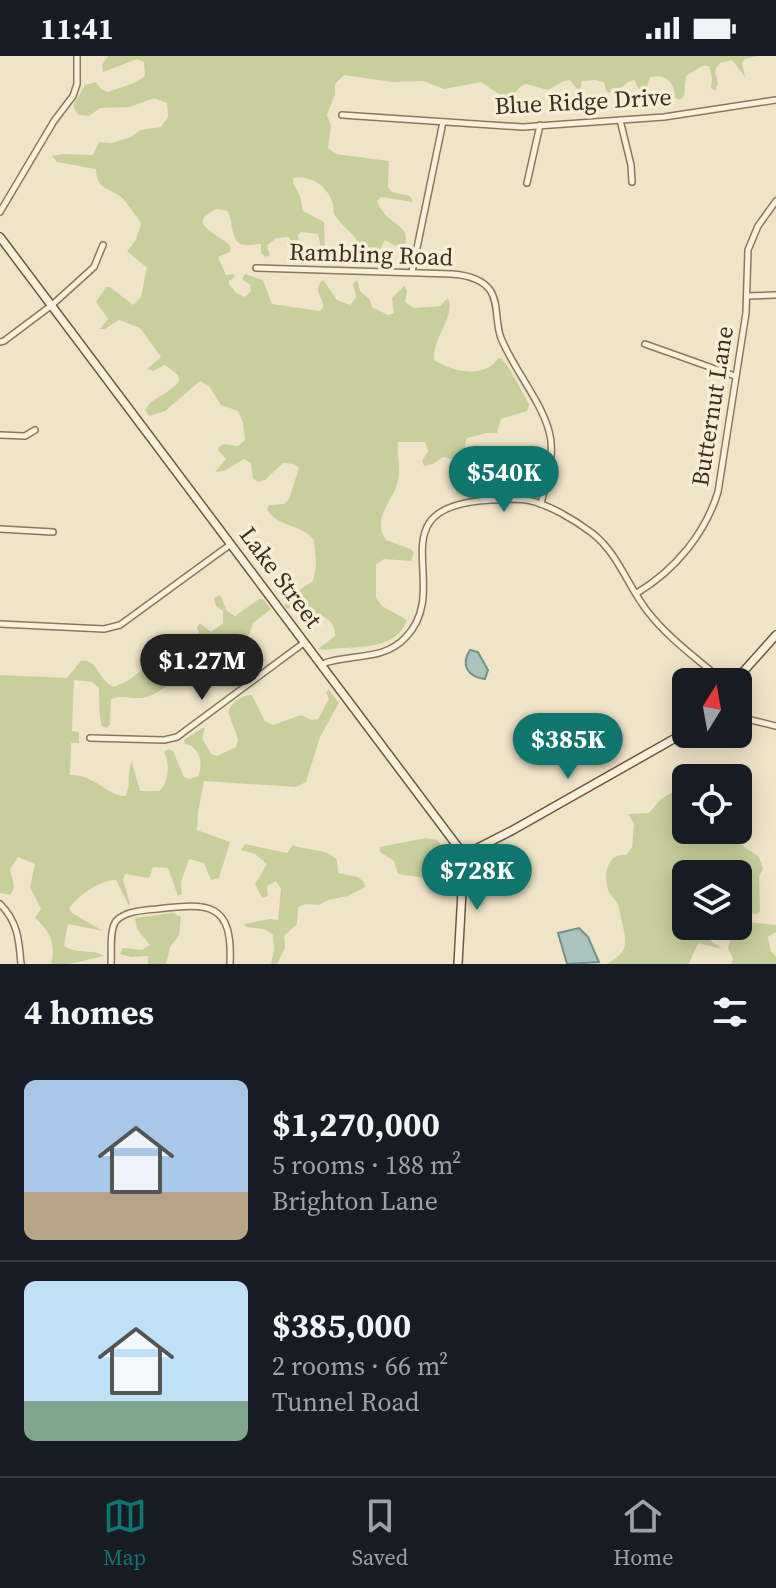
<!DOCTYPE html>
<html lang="en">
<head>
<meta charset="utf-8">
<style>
  body { margin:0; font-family:"Source Serif 4",serif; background:#20242c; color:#f1f3f6; height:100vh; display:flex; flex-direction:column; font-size:30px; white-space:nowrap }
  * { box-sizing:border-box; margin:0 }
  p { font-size:26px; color:#9ea1a6 }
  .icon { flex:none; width:44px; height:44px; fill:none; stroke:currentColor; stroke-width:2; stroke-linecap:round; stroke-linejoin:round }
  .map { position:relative; height:908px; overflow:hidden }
  .panel { display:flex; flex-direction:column; background:#171b24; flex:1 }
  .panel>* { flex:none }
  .needle { width:52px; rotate:11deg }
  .buttons { position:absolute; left:672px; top:612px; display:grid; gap:16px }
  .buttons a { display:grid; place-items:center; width:80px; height:80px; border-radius:12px; background:#171b24; box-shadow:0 4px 20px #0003; font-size:40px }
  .price { position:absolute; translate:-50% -68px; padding:0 18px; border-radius:28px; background:#0f766e; color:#fff; font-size:26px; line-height:52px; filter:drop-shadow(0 2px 4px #0008) }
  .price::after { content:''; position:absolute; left:50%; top:48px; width:24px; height:18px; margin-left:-12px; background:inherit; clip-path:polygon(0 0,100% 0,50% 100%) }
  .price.on { background:#222; color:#fff }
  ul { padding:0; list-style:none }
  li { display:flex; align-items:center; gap:24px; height:200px; padding:0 24px }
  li+li { border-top:2px solid #363941 }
  li span { display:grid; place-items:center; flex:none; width:224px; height:160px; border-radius:12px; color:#555 }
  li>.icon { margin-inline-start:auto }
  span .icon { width:96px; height:96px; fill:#fffc; stroke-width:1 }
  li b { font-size:34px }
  h2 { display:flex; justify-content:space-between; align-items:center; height:96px; padding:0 24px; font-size:34px }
  .status { display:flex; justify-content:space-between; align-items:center; height:56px; padding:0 40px; background:#171b24; direction:ltr }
  .status svg { height:22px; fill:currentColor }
  .tab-bar { display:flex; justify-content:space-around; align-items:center; height:112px; border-top:2px solid #363941; background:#171b24; font-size:22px; color:#9ea1a6 }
  .tab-bar a { display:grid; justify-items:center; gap:4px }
  .tab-bar .on { color:#0f766e }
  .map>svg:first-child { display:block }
</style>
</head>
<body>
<div class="status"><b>11:41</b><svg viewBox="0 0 49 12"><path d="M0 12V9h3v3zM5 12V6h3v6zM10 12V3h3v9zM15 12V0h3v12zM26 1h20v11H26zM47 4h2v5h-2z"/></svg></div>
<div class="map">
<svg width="776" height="908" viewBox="0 0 776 908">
  <rect width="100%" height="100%" fill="#f0e4c8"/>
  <g fill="#c9cf9b">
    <path d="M108 0H757L745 3 742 6 745 21 732 4 720 7 715 14 718 28 715 35 711 32 712 22 709 10H702L686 20 684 40 680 44 675 42C675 28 667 17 651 21 643 31 650 41 657 49L654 53 642 54 641 37 634 24C624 26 624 33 610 37L606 35 604 26 595 24 582 25 580 36 570 24 564 25 548 34 526 28C515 32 511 43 514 55L511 58 506 56 503 41 481 26 444 33 423 25 392 26 344 19 335 28V38L327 59 331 70 328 92 336 98 389 105 388 131 392 136 410 140 413 146 381 141 377 145C379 149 381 154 384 157 394 170 412 171 404 191L399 192 385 184 377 199 360 191C355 177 344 173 336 161 331 154 335 156 333 148 328 131 312 119 294 122L293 127 300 140 303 155 324 166 325 196H322L318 178 301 176 298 179 299 192H296L289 181 276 182 267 190 270 199 266 201 261 197V188C256 188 251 190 246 189 229 189 234 164 227 155L216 153 204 161 202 166C208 178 223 181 231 191L230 196 218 201 226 219 234 218 235 221 229 225V228L236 237 245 241 251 235 250 229 242 223 245 218 263 224 272 248 320 255 323 251C324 241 311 234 323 224L337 244 350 249 356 241 353 228 357 224 360 235 370 244 372 251 388 259 394 257 392 242 404 230 407 235 405 246 414 252 440 250 448 242C456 260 432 283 434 304 451 315 485 324 498 302H501L509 312 529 348 527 355 501 363 497 377H487L467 382 465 389 468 407 443 401 433 408 424 410 422 405 428 395 425 386H398C397 399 401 411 398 425 393 446 371 462 386 484L411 493 414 497 411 505 384 503 376 509V542L382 550 407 564C398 590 368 591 344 592 334 592 328 595 318 593L335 580C337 557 304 554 286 552L285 548 293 538 313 525 316 509 314 484C300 467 279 472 267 454L269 449 284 448 289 443 299 412 294 408 283 407 265 424 258 426 253 422 251 407 244 403 224 415 215 416 226 403 218 394 219 391 223 388 238 390 245 384 243 367 238 355 221 349 209 330 200 325 165 355 149 360 145 354C152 341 170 338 179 325L178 319 165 309 153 315 147 313 161 301 140 272 119 264 105 273H100L108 263 96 246 106 231H110L133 249 141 241 147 212 127 195 136 184 141 168C137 160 130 152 125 145 114 131 96 137 96 113L57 106 52 100 63 98 93 99 99 86 112 87 131 81 140 74 161 71 168 61 167 47 154 42 130 51 100 52 89 60 78 59 73 50 85 29 96 26 101 33 108 36 134 27 145 20 144 6 137 3 103 16 102 9Z"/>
    <path d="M220 539 227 555 235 560 259 543H263L271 553 253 567 249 579 231 595 228 605 224 607 216 603 207 608 199 623 176 619C169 630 152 643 137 642 125 642 124 639 111 643L110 668 107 672 102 670C99 661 99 643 99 632L92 626 74 624 72 675 79 676V687H71L70 719C94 718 106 739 125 740 132 731 126 715 132 706L140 735H159C169 727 170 708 164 696L168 693 173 695 184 721 190 723 198 720C204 707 199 690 185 688L184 684 202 672H205L202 682 211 698 217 700 236 691 238 683 228 656C231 647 243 638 252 639L265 665 273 669 301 659 312 664 318 663 329 643 326 636 329 634 339 647 320 681 306 726 296 731 204 725 198 757 197 774 230 786 219 822 211 824 204 807 189 803 181 826 182 838 178 840 168 812 153 811 149 822 125 818 123 824 130 847 129 850 116 824C100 824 79 839 69 852L72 857 103 875 68 868 64 889C73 899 93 892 104 900L69 908H51C56 888 50 875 35 862L41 853 30 831 35 808 18 801 10 813C11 823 18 829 10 839L0 837V619L67 622 81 605C99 603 97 624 114 631L129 624 158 602 163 609 173 608 179 598 195 590 200 579 197 571 200 567 211 576 223 567V555L216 550 214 542Z"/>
    <path d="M686 728V774C714 774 721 770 743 790 748 795 754 796 759 801L763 813 759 820 760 855 757 858 738 857V818H686V870H710L706 881 722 893 698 887 689 908H607C629 895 627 888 622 866 620 859 620 853 617 847 614 842 608 837 607 830 604 815 609 797 626 799L632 792 634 768 628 758 649 757 661 743Z"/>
    <polygon points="426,782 437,784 445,793 444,809 453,834 452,839 447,837 438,824 398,818 394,805 380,796 380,791 384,790"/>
    <path d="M245 788 287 797 293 789C307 795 327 792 337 804L338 817 358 821 364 826 365 831 348 840 328 844 319 849 306 848 298 851 297 868 284 880 285 892 277 908H271L274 895 273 879 264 873 246 871 244 868 270 863 278 864 281 833 276 825 267 830 268 840 262 842 255 828 267 808 255 798 241 794Z"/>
    <polygon points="173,857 181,861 179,879 170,891 166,908 148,908 148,900 131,901 120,898 123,892 142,894 150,889 137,873 135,862"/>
    <polygon points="749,866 776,869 776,876 768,881 771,895 776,901 776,908 731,908 733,903 728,892 734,872"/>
  </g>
  <g fill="#a9c4bc" stroke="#6f938a" stroke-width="2">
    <path d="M470 594 478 596 488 614 485 623C468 621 460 609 470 594Z"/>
    <polygon points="579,872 588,881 599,906 567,908 558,877"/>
  </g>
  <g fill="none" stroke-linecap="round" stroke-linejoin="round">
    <defs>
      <g id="street">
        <polyline points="342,59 523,71 664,61 776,44"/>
        <polyline points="620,64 631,109 632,126"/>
        <polyline points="527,127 540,69"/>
        <polyline points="0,156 54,65 73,40 77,28 77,0"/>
        <path d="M256 212 452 218C466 219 481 222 490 234 499 247 495 267 501 282 514 314 540 343 549 375 556 399 546 425 541 448"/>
        <polyline points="412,216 443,66"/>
        <polyline points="747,240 776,239"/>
        <polyline points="0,286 4,285 52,249 94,211 103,189"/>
        <polyline points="645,288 735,320"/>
        <polyline points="0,379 25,380 35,374"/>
        <polyline points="0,473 53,476"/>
        <path d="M637 537C675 514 705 478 718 436L746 257 748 194 758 170 776 145"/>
        <polyline points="0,568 104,573 120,569 231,488"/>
        <path d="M322 608C351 597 383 606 406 581 455 530 372 450 491 444 502 444 516 442 527 444 548 448 575 464 592 477 618 497 628 531 648 556 669 583 699 604 724 626"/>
        <polyline points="738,661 776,670"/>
        <polyline points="90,682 164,684 177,681 305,586"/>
        <path d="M0 848C18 866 19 884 21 908"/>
        <path d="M111 908C112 896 109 875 116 865 125 855 144 854 157 853 209 847 233 846 230 908"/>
      </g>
      <g id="secondary">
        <polyline points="0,181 464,799 458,908"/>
        <polyline points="734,626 776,579"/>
        <polyline points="464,799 513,774 686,676"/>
      </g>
    </defs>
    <use href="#street" stroke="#8d765c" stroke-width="8"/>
    <use href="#secondary" stroke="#6f573f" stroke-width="10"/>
    <use href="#street" stroke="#faf1dc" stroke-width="5"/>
    <use href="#secondary" stroke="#faf1dc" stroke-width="7"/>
  </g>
  <g text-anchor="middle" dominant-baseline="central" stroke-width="7" stroke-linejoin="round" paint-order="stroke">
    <g font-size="24" fill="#3d2e20" stroke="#f7eed8">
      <text transform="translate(583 45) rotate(-3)">Blue Ridge Drive</text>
      <text transform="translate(371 198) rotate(2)">Rambling Road</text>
      <text transform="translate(712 350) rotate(-81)">Butternut Lane</text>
      <text transform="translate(281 521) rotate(53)">Lake Street</text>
    </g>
  </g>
</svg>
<div class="buttons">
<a><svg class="needle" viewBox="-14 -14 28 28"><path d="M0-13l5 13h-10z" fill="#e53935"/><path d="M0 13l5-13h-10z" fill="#9ea1a6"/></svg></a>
<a><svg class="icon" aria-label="locate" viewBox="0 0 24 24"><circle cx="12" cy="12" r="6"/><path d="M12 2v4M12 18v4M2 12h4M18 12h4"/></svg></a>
<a><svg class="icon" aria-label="layers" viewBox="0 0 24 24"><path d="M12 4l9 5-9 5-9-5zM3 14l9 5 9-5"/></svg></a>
</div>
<b class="price" style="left:504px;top:458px">$540K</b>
<b class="price on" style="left:202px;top:646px">$1.27M</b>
<b class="price" style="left:568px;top:725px">$385K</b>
<b class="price" style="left:477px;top:856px">$728K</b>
</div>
<section class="panel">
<h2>4 homes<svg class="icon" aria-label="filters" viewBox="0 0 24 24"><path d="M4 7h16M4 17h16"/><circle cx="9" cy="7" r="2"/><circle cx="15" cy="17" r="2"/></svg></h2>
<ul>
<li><span style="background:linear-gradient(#a9c7e8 70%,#b9a48a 0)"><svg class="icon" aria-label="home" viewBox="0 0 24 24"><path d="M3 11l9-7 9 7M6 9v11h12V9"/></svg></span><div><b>$1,270,000</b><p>5 rooms · 188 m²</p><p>Brighton Lane</p></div></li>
<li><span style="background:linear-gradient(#bfe0f5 75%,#7fa58c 0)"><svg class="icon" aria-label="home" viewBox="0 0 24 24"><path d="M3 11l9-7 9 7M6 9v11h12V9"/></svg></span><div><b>$385,000</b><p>2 rooms · 66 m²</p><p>Tunnel Road</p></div></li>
</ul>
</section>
<nav class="tab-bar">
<a class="on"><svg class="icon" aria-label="map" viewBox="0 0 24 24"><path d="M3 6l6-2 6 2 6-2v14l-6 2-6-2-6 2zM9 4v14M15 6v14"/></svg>Map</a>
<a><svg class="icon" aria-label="saved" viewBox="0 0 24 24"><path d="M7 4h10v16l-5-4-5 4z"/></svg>Saved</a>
<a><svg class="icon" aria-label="home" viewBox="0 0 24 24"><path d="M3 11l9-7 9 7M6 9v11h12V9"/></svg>Home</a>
</nav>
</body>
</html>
